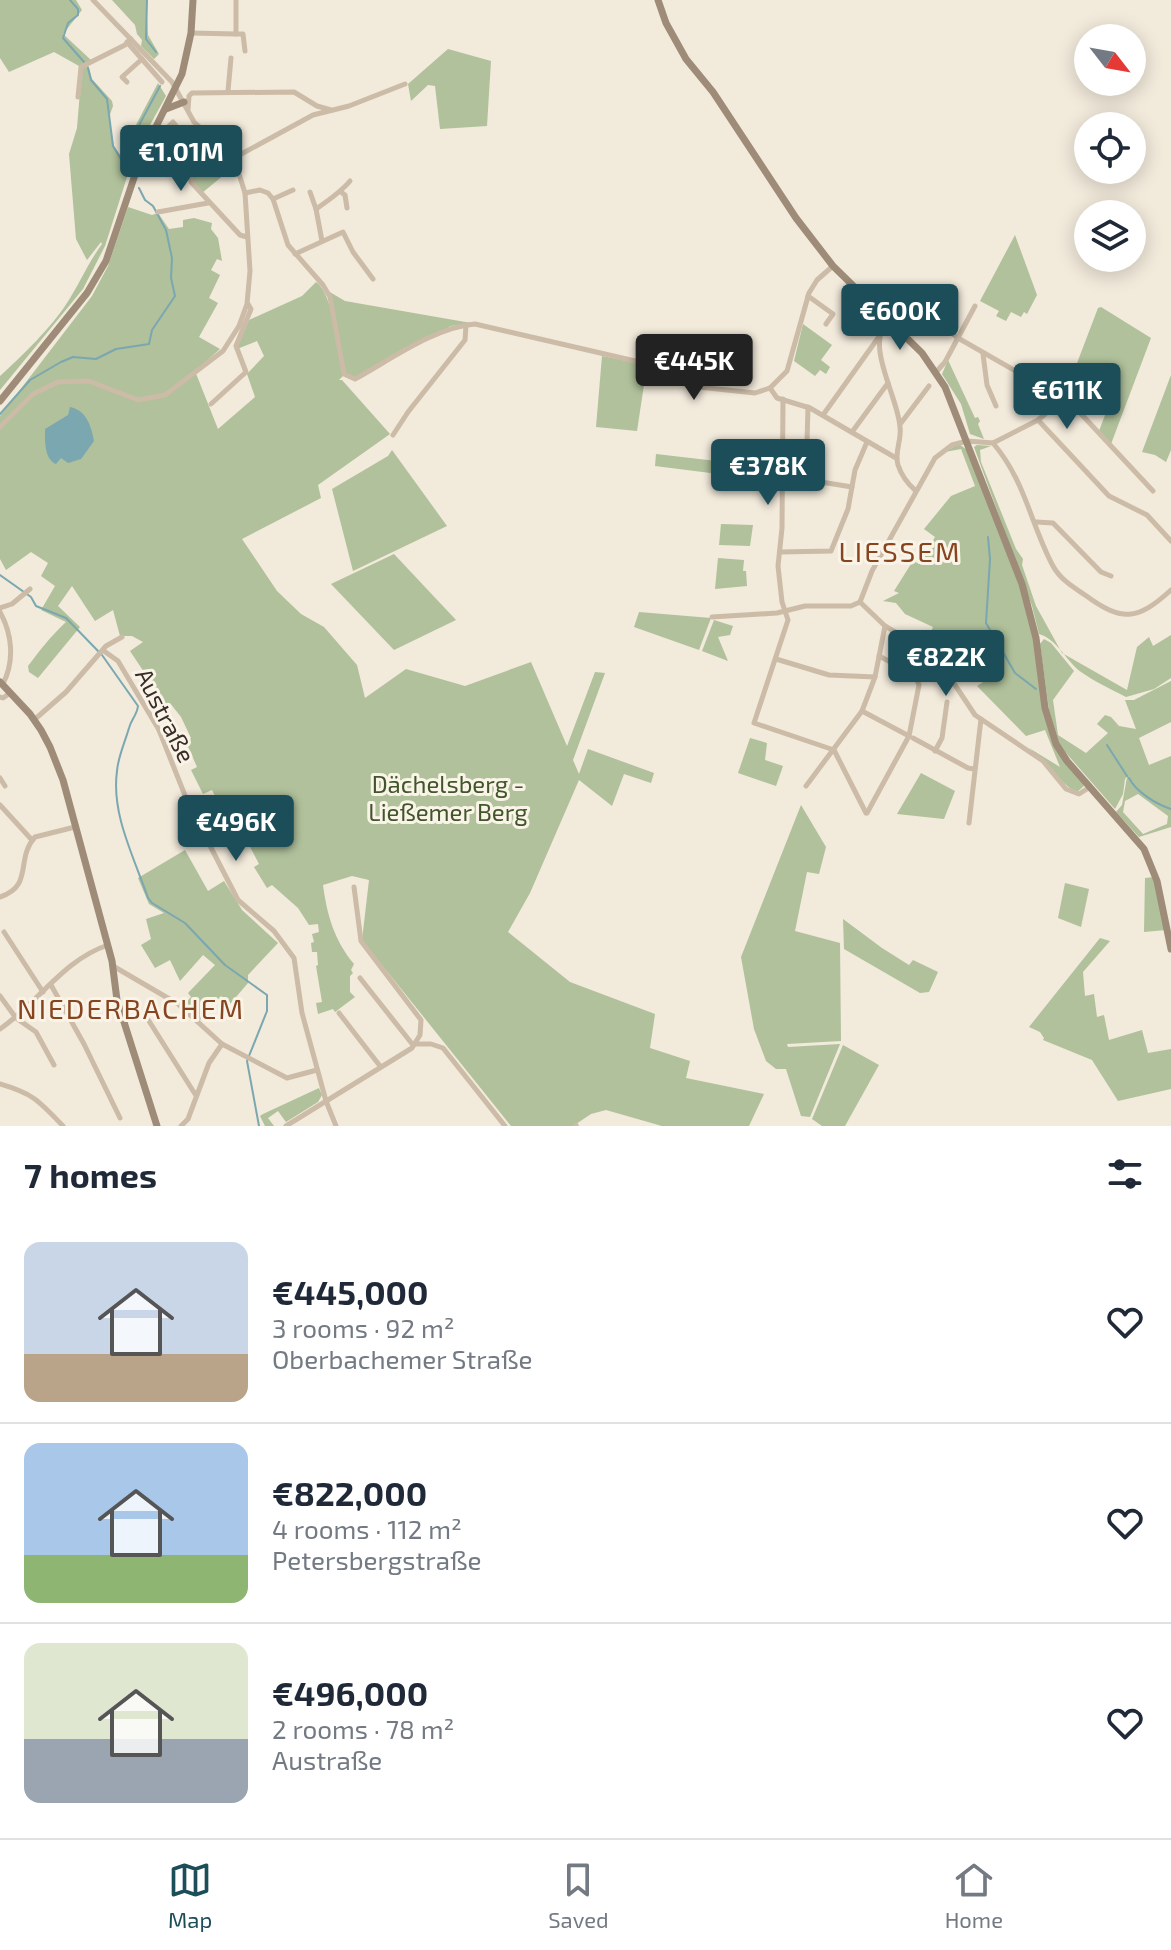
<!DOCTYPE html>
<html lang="en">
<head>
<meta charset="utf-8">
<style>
  body { margin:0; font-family:"Exo 2",sans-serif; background:#f2f2f3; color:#1f2937; height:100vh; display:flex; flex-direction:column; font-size:30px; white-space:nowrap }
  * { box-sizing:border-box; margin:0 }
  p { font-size:26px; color:#747a83 }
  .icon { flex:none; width:44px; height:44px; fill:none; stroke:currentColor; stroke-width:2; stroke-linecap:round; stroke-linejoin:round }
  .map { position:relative; height:1126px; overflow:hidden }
  .details { display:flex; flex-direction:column; background:#fff; flex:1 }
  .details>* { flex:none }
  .needle { width:52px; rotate:121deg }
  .controls { position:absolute; left:1074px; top:24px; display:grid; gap:16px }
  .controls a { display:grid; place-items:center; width:72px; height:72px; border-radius:50%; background:#fff; box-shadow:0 4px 20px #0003; font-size:40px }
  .price { position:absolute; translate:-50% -68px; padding:0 18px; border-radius:8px; background:#1c4e59; color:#fff; font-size:26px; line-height:52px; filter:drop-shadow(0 2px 4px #0008) }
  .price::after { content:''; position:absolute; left:50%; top:48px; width:24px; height:18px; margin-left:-12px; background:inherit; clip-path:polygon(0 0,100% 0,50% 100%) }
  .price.active { background:#222; color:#fff }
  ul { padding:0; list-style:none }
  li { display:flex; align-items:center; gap:24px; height:200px; padding:0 24px }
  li+li { border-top:2px solid #e0e1e3 }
  li span { display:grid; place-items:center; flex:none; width:224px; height:160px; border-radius:16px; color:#555 }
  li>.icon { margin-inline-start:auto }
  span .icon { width:96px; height:96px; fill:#fffc; stroke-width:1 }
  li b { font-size:34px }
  h2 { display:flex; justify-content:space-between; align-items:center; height:96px; padding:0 24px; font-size:34px }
  .tab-bar { display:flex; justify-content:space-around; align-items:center; height:112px; border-top:2px solid #e0e1e3; background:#fff; font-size:22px; color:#747a83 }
  .tab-bar a { display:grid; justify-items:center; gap:4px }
  .tab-bar .active { color:#1c4e59 }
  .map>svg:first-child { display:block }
</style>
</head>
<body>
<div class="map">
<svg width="1171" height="1126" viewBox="0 0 1171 1126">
  <rect width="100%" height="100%" fill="#f2eadb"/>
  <g fill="#b0c19b" fill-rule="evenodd">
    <polygon points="0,0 76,0 82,10 63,34 91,60 79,66 54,52 9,72 0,58"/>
    <polygon points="112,0 146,0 148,35 159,54 154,59 141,46 142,40 137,34 135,25"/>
    <polygon points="448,49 491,61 487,126 440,129 435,86 428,85 411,101 408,84"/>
    <path d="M88 64 92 79 112 101 113 106 109 117 114 146 120 155 158 83 166 96 135 152 105 246 83 289 0 390V376C22 356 51 328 67 303 80 283 88 263 102 244L101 242 87 260 76 239 69 154 77 128 82 67Z"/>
    <polygon points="219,146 229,158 221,168 225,174 202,193 192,181 188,159 199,152"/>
    <path d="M128 207 152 215 158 213 169 229 183 227V220L194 218 212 223 211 229 218 238 222 261 217 259 211 270 220 275 209 298 218 303 199 337 220 349 195 371 218 429 255 397 247 374 264 356 257 341 237 349 249 320 302 296 316 282C334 294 338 353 343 376L339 380H342L390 434 318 485 321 498 242 539 277 591 301 614 324 627 357 665 365 698 406 669 465 686 531 662 567 746 595 672 605 673 573 760 579 774 588 749 654 773 651 783 624 774 612 806 579 780 530 893 508 932 570 982 655 1014 650 1048 690 1061 686 1078 764 1094 749 1126H662L606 1110 591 1114 573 1126H511L362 940 369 880 352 876 323 885C327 915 334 940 354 964L351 970 353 973 350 976V992L355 997 335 1012 333 1009 318 1014 316 1003 322 1002 316 966 318 965 317 952H312L311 943 314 942 312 934 319 932 318 924 309 925 298 908 272 885 267 888 254 867 259 864 238 824 230 827 212 790 203 794 191 770 197 767 186 742 191 738 181 717 170 703 166 705 130 651 143 642 132 636H120L113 610 95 621 72 586 58 606 80 627 38 678 29 672 28 666C40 650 50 637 66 622L41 610 55 586 41 576 48 563 31 552 6 570 0 559V416L92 296 108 266Z"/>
    <polygon points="1015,235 1037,295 1027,314 1024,312 1021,317 1011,312 1006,321 996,316 999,311 980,301"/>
    <polygon points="328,291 345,301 471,323 451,326 355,377 346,373"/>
    <polygon points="1101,307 1151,338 1111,444 1099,431 1113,394 1095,388 1084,416 1067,397 1066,392 1098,308"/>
    <polygon points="803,324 832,345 821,360 830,367 826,374 820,370 815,376 794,361"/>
    <polygon points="602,356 647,365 637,431 596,427"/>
    <polygon points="948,360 975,418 978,417 980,421 978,424 984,439 970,434 961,404 942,374"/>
    <polygon points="1171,375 1171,450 1166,462 1155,455 1142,452"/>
    <path d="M959 444 967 450 1024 596 1031 621 1047 725 1084 786 1077 792C1062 786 1044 760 1029 748L1060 767 1045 730 1026 736 977 686 994 675 985 662 968 667 957 638 949 643 937 632 927 646 925 645 933 627 905 614 896 603 883 601 899 593 894 591 911 564 914 561 919 564 935 537 924 529 951 496 975 486 961 449 945 452Z"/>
    <path d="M977 445 991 446 980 450 981 462 1016 549 1023 559 1022 565 1036 606 1062 653 1127 690 1137 647 1149 637 1153 646 1171 635V678L1154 689 1126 697C1111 689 1095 682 1081 672 1065 660 1058 640 1039 634L1032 606 974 447Z"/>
    <polygon points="392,450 447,526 353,571 332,489 388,456"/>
    <polygon points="656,454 751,465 750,478 655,466"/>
    <polygon points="721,524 753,525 750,546 719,545"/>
    <polygon points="394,554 456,620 394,650 331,584"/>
    <polygon points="718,558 744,560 743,571 746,571 747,586 715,589"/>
    <polygon points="639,612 711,618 699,650 634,627"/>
    <polygon points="714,620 733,626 730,635 718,637 728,661 702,651"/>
    <path d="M1044 639 1051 643 1074 671 1053 700 1058 735 1086 753 1108 733 1097 724 1105 715 1111 717 1119 726 1136 729 1125 700H1134L1171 681V722L1139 738 1149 765 1171 756V827L1139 837 1116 812 1122 805 1127 777 1125 779 1123 794 1115 809 1060 746 1049 710 1040 644ZM1138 794 1168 816 1167 824 1143 834 1123 812 1125 801Z"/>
    <polygon points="750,738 767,743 765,760 783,766 776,786 738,773"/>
    <polygon points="921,773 955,791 944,819 897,814"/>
    <polygon points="801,805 826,847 819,874 807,872 795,931 840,943 841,1041 787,1044 788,1047 840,1044 810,1117 801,1116 786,1069 776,1069 766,1061 754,1029 741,957"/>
    <polygon points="185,850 208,891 224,881 242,910 278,943 248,975 248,983 230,1004 221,996 200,1020 184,1005 191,997 188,993 215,965 203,955 180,981 170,960 155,968 141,945 151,939 146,919 164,913 149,904 138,878"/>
    <polygon points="1154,877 1166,930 1144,932 1145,878"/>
    <polygon points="1065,883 1089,889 1081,927 1058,918"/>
    <polygon points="843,919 882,948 909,965 913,960 938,972 929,992 920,993 844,949"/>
    <polygon points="1100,938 1110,941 1083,972 1085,996 1094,994 1097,1017 1104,1015 1109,1040 1142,1030 1148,1053 1171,1049 1171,1089 1118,1101 1092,1060 1043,1040 1044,1038 1040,1032 1029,1027"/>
    <polygon points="843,1045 879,1065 845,1126 822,1126 812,1119"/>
    <polygon points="319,1088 322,1095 318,1102 286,1122 278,1111 268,1118 274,1126 265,1126 260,1116 263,1114"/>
  </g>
  <path fill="#7aa7b0" d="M70 407C86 410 91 425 94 441L81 459 68 463 61 458 56 464C44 459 45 440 45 429L68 415Z"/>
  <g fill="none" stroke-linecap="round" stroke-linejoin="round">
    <g stroke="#7aa7b0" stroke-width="2">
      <polyline points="70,0 78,9 78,15 68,23 63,38 84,62"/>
      <polyline points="147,0 146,39 156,52"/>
      <polyline points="88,68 91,80 107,99 113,146 126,167"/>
      <polyline points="121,159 160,86"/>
      <polyline points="0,414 30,380 61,362 73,357 96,359 116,349 149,344 152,330 175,296 171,278 172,258 166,230 153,206 145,200 139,188"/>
      <polyline points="988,537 990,559 986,623 1015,673 1036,689"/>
      <polyline points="0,575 31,597 36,606 66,618 98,651"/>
      <path d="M102 655 138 706C137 715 131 720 129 728 125 742 118 757 117 771 111 814 134 857 148 898L152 903 185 923 225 965 267 995V1011L247 1061 259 1126"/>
      <polyline points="1107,745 1127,776"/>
      <path d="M1129 778C1136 792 1156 804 1171 809"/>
    </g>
    <g stroke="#cbbba7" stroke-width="5">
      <polyline points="191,33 236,34 236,0"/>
      <polyline points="236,34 243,34 245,51"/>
      <polyline points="127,42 162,82"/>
      <polyline points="127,82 122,77 142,59"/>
      <polyline points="228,91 231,58"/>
      <polyline points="78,97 81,67 125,45 131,39"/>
      <polyline points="188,109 189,96 192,93 294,92 317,106 331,110"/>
      <polyline points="170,134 177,127 173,122 169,126 171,135 187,158 191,182 240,235 247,237"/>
      <polyline points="234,158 313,115 349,106 405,84"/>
      <polyline points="310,192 316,209 322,241"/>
      <polyline points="341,192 345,195 347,208"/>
      <path d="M245 193 260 190 268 193 273 199 288 245 323 285 330 297 344 374 355 379C390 360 435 327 475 324L648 364 689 386 755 393 770 388 787 371 809 293 817 280 833 266"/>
      <polyline points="273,199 293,190"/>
      <path d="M316 209C329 200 341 192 350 181"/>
      <polyline points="158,212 208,203"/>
      <polyline points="295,254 343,232 353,252 373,279"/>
      <polyline points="808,296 833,314 826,324"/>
      <polyline points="922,310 958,338 1070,402 1153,491"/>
      <path d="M888 320C864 345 898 396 900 427 902 440 894 452 898 465 901 474 908 484 915 490"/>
      <polyline points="983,354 987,385 996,406"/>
      <polyline points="937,371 945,362 975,306"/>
      <polyline points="770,388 777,398 810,408 896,458"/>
      <polyline points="783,399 782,528 778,566 782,602 788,620 754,723 834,750 866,813"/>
      <polyline points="211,404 246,372 236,346 251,309 248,304"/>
      <polyline points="823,415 878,338"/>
      <polyline points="1038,420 1109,496 1147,515 1171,541"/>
      <polyline points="901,423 929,386"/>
      <polyline points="0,427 33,394 58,382 89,381 138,400 165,395 223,351 239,326 247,304 250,271 245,193 234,158 194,122 172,82 93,0"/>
      <polyline points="852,432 888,383"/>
      <polyline points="393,435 408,412 465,340 466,325"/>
      <polyline points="807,442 808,407"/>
      <path d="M993 443C1026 482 1030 523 1053 566 1060 579 1073 587 1085 595 1122 622 1137 621 1171 590"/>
      <polyline points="821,482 852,487"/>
      <polyline points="1036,522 1053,523 1101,572 1111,576"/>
      <polyline points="780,552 831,551 848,509 855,470 867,442"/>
      <polyline points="860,602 872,571 935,458 952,445 967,441 993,443 1038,420 1057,404 1070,376"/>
      <polyline points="860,602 885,626 935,655 975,715 1043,761 1066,789 1079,794 1090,787"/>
      <polyline points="0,608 12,604 30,589"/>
      <path d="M0 612C12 634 15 660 3 684"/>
      <polyline points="712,617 777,613 805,606 851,606 860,602"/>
      <polyline points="104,651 118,661 159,730 188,803 238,900 274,931 294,958 302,1013 326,1101 336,1126"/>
      <polyline points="776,659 829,675 875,677"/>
      <polyline points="0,697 3,698 10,693"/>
      <polyline points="862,711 909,736"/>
      <polyline points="34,720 66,692 106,646 122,637"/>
      <polyline points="913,738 968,768 974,769"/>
      <polyline points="935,751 942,738 947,702"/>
      <polyline points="0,778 5,786"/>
      <polyline points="806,786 862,711 875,677 885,626"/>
      <polyline points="0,805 32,840"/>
      <polyline points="867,813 909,736 919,685 915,675 879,656"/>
      <polyline points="969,823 981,719"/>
      <path d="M0 897C34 886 15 859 35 837L75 827"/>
      <polyline points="4,932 43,992"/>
      <polyline points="113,966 178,1004 222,1044 287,1078 317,1070"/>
      <polyline points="360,978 413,1045"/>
      <polyline points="51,985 84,1044 120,1118"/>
      <polyline points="0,996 16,1018 36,1032 54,1065"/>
      <polyline points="339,1013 380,1066"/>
      <polyline points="149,1021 195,1094"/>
      <path d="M0 1029C38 1003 63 960 108 945"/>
      <polyline points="415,1044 431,1044 443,1048 505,1126"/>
      <path d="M0 1084C34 1094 39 1101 63 1126"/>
      <polyline points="181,1126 188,1119 209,1063 222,1044"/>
      <polyline points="286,1126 412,1048 420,1035 421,1020 361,941 354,887"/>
      <polyline points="575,1126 576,1125"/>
    </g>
    <g stroke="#9e8b78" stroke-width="7">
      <polyline points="658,0 666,23 686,59 713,92 796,218 833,266 922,353 945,387 1022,584 1036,638 1045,708 1056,744 1067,761 1144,849 1157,881 1171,949"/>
      <polyline points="166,109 184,102"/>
      <polyline points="0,401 87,293 106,261 141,157 182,74 191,33 193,0"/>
      <polyline points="0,682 30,714 41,730 50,747 63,780 112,961 117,1000 157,1126"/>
    </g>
  </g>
  <g text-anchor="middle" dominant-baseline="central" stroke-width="6" stroke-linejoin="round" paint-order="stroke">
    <g font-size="24" fill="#372e28" stroke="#faf4e8">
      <text transform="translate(166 715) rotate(63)">Austraße</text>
    </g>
    <g font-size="24" fill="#41552b" stroke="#faf4e8">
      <text x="448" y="783">Dächelsberg -<tspan x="448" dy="28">Ließemer Berg</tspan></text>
    </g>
    <g font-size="28" letter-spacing="2" fill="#87451f" stroke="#faf4e8">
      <text x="900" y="551">LIESSEM</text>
      <text x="131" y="1008">NIEDERBACHEM</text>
    </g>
  </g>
</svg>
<div class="controls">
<a><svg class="needle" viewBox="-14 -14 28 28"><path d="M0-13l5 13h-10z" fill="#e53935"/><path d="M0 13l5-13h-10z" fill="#747a83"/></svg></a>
<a><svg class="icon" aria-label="locate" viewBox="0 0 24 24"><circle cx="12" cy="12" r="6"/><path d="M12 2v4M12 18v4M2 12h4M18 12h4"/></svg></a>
<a><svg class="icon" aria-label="layers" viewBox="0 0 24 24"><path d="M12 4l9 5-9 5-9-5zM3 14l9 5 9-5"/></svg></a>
</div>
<b class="price" style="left:181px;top:193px">€1.01M</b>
<b class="price" style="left:900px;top:352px">€600K</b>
<b class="price active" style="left:694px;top:402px">€445K</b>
<b class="price" style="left:1067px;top:431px">€611K</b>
<b class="price" style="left:768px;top:507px">€378K</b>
<b class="price" style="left:946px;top:698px">€822K</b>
<b class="price" style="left:236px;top:863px">€496K</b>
</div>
<section class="details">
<h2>7 homes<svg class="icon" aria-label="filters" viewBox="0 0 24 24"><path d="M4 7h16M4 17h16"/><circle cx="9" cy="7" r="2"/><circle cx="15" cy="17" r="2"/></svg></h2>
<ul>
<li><span style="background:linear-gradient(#c9d6e8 70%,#b9a48a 0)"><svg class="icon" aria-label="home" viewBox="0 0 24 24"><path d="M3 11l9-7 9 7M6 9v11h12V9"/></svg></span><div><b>€445,000</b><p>3 rooms · 92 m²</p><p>Oberbachemer Straße</p></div><svg class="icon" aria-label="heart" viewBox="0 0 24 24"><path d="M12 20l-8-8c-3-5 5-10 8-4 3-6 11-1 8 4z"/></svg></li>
<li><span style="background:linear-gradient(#a9c7e8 70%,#8fb573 0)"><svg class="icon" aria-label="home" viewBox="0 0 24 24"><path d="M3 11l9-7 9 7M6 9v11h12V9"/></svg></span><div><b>€822,000</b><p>4 rooms · 112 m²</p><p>Petersbergstraße</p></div><svg class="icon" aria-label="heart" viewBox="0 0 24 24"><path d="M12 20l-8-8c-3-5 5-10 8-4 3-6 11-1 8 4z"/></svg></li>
<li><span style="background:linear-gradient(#dfe7d0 60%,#9aa5b1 0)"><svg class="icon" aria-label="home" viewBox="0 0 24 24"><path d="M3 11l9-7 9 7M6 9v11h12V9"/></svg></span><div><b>€496,000</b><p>2 rooms · 78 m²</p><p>Austraße</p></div><svg class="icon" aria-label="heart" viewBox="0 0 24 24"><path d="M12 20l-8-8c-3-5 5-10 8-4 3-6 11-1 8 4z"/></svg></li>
</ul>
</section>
<nav class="tab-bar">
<a class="active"><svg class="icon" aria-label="map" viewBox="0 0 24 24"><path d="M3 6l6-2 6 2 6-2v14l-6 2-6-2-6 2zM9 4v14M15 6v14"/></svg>Map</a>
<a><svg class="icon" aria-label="saved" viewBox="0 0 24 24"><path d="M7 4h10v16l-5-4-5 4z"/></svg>Saved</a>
<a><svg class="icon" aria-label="home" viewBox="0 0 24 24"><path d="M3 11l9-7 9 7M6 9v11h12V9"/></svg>Home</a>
</nav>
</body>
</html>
